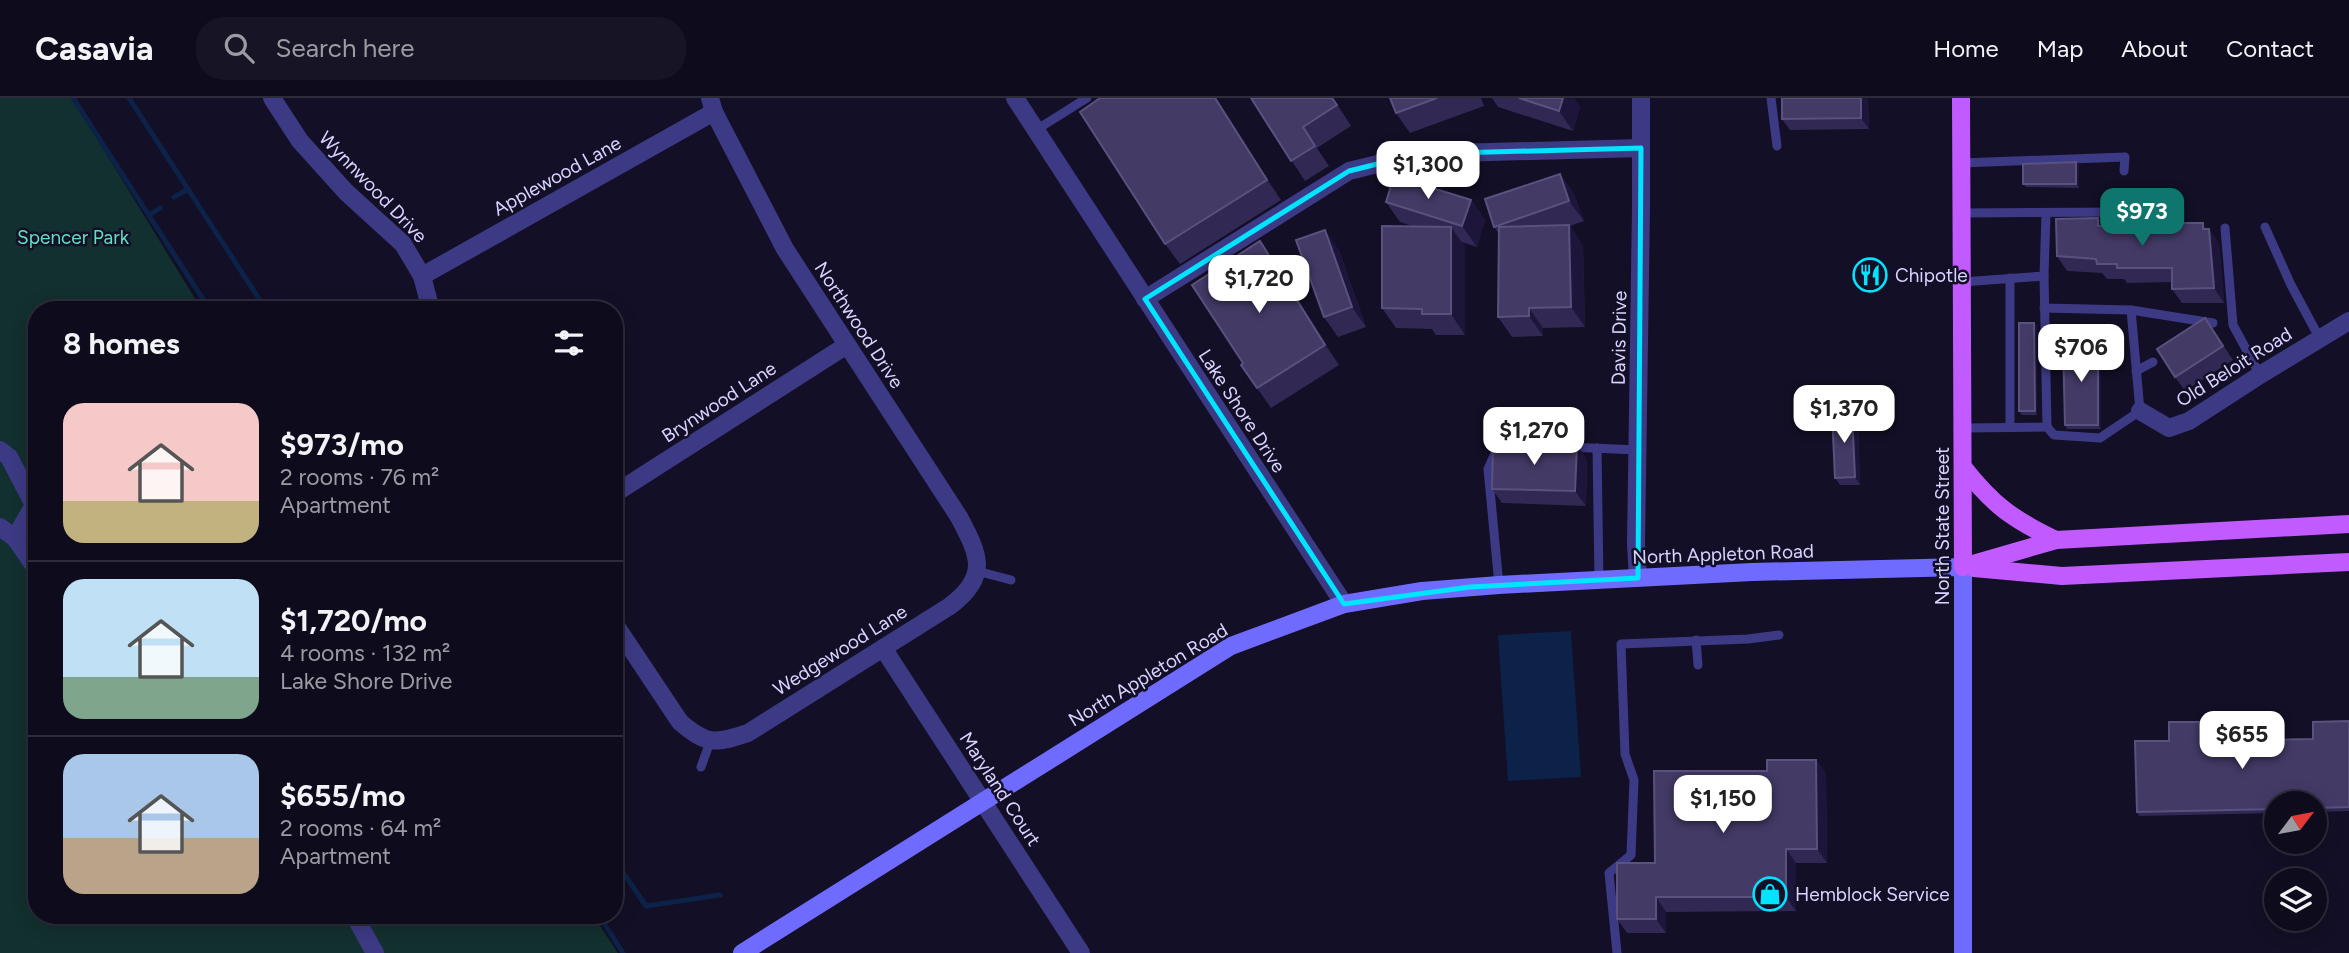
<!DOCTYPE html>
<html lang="en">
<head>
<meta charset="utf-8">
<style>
  body { margin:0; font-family:Figtree,sans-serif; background:#171425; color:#f1f3f6; height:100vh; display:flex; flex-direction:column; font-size:26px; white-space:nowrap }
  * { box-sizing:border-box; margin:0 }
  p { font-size:23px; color:#9b9ba3 }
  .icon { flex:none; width:38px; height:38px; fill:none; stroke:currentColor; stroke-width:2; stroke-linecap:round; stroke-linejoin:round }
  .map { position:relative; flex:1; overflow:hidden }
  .sheet { position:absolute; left:28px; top:203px; width:595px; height:623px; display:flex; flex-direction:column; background:#0e0b1c; border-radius:28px; box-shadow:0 4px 18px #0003,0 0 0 2px #2e2b3b }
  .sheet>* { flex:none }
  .needle { width:46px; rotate:58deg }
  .tools { position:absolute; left:2264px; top:693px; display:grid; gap:14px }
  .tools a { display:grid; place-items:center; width:63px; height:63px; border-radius:50%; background:#0e0b1c; box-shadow:0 4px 18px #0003,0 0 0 2px #2e2b3b; font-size:35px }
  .price { position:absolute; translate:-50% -60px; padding:0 16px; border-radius:14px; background:#fff; color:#222; font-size:23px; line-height:46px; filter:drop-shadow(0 2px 4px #0008) }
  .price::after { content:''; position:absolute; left:50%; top:42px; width:21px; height:16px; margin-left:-10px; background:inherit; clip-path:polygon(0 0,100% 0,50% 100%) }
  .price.active { background:#0f766e; color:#fff }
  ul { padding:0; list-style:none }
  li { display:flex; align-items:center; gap:21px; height:175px; padding:0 35px }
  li+li { border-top:2px solid #2e2b3b }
  li span { display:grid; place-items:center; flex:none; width:196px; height:140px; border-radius:21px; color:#555 }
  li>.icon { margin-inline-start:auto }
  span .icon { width:84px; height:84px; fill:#fffc; stroke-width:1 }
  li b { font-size:30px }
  h2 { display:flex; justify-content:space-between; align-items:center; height:84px; padding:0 35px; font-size:30px }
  header { display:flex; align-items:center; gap:42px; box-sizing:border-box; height:98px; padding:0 35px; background:#0e0b1c; border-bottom:2px solid #2e2b3b }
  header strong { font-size:33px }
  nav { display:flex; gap:38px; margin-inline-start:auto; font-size:24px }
  .search { width:490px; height:63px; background:#171425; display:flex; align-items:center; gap:18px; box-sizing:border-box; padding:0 24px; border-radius:28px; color:#9b9ba3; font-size:26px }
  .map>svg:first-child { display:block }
</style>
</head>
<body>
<header>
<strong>Casavia</strong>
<div class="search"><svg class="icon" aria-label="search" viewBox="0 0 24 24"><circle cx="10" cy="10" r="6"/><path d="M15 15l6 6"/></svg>Search here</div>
<nav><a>Home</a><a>Map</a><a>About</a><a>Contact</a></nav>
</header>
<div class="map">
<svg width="2349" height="855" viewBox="0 0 2349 855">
  <rect width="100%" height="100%" fill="#130f26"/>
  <polygon fill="#12302f" points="0,0 72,0 202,212 37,212 37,817 593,817 618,855 0,855"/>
  <polygon fill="#0c2248" points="1571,533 1581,679 1508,683 1498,537"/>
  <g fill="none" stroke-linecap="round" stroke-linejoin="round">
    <g stroke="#0c2248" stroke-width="5">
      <polyline points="73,0 210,212"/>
      <polyline points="129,0 261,204"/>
      <polyline points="174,99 188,91"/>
      <polyline points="149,117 160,110"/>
      <polyline points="614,761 646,808 720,797"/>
      <polyline points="599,817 623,855"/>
    </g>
    <g stroke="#3d3a85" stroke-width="9">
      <polyline points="1771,0 1777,48"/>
      <polyline points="1036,32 1087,0"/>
      <polyline points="1961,65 2125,59 2124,73"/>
      <polyline points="1961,115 2126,114"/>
      <polyline points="2265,129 2291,187 2320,241"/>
      <polyline points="2225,130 2233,227 2260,277"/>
      <polyline points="1962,184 2044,178 2046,116"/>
      <polyline points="2044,210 2131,212 2213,225"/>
      <polyline points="2136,273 2153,264"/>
      <polyline points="2010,328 2010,180"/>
      <polyline points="2047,329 2054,337 2100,340 2140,313 2131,212"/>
      <polyline points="1963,330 2047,329 2044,178"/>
      <polyline points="1568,349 1638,352"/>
      <polyline points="1597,350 1599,483"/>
      <polyline points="1499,354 1495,355 1488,371 1499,487"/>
      <polyline points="977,473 1011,482"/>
      <polyline points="1696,542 1698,567"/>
      <polyline points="701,669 710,644"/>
      <polyline points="1617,855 1609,775 1631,757 1634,682 1625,656 1621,546 1748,541 1779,537"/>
    </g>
    <g stroke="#3d3a85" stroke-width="18">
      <polyline points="272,0 300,43 346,94 403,146 422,178 431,212"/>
      <polyline points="1015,0 1344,506"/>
      <polyline points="422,178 714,14"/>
      <polyline points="1145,201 1349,73 1418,56 1641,50"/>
      <polyline points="2140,313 2169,330 2189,323 2260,277 2349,223"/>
      <polyline points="0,352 9,359 34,407 15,440 0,429"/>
      <polyline points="614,396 847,247"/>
      <polyline points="15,440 37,472"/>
      <polyline points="1638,480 1636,447 1641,108 1641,0"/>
      <path d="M614 525 680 624C707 647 715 646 748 635L950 508C990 478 979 457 959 419L785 151 714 14 710 0"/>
      <polyline points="883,550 1081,855"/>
      <polyline points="354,817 375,855"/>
    </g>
    <polyline stroke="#6f6bff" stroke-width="18" points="742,855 1231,548 1344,506 1422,493 1499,487 1752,474 1963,469 1963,855"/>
    <g stroke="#c25bff" stroke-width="18">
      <polyline points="1961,0 1963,469"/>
      <path d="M1963 369C1993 407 2012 421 2056 442"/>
      <polyline points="1963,469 2056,442 2349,426"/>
      <polyline points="1974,470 2062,478 2349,464"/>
    </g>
  </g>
  <g fill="#312854">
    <polygon points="1216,0 1281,102 1180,166 1165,146"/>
    <polygon points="1251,0 1333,0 1351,28 1317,50 1329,68 1305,83"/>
    <polygon points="1390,0 1481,0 1484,8 1410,35 1396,15"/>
    <polygon points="1492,0 1574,0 1580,9 1573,33 1498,9"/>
    <polygon points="1782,0 1867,0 1868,2 1869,31 1790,32 1782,21"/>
    <polygon points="2076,64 2079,68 2079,90 2026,89 2023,86"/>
    <polygon points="1560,76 1574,96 1584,123 1570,128 1583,148 1585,229 1543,230 1543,238 1512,239 1498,219 1499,136 1494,129"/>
    <polygon points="1471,102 1485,122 1477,149 1462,144 1465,149 1465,237 1436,237 1432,231 1396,230 1382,210 1412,128 1400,124 1386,104"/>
    <polygon points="2103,128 2207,131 2219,145 2224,205 2182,205 2172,191 2172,184 2127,185 2124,181 2107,181 2102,175 2067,173 2057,158"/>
    <polygon points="1339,152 1366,229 1338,239 1324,219"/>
    <polygon points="1274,164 1339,267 1271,310 1257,290 1243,265"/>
    <polygon points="2205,220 2233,262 2185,293 2175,279"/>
    <polygon points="2034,225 2037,228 2037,317 2022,317 2019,313"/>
    <polygon points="2101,249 2101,331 2067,331 2065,327"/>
    <polygon points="1852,314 1858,322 1860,387 1840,387 1835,380"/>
    <polygon points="1577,347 1587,362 1586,408 1502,405 1492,391"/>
    <polygon points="2349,623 2349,713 2315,714 2315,705 2277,705 2277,715 2139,718 2137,714 2169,643 2209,624 2212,627 2212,643 2313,641"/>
    <polygon points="1816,662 1826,676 1827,765 1796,765 1796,813 1666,814 1666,835 1627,835 1617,821 1767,673"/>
  </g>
  <g fill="#1d163a">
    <polygon points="1215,0 1216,0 1281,102 1267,82"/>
    <polygon points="1563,0 1574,0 1580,9 1573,33 1559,13"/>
    <polygon points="1861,0 1867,0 1868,2 1869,31 1861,20"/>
    <polygon points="2076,64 2079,68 2079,90 2076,86"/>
    <polygon points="1560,76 1574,96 1584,123 1569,103"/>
    <polygon points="1471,102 1485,122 1477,149 1462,128"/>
    <polygon points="2098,120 2108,135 2098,128"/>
    <polygon points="2203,125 2209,134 2209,131 2219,145 2224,205 2214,190 2203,131"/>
    <polygon points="1569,127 1583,148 1585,229 1571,209"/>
    <polygon points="1451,129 1465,149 1465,237 1451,216"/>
    <polygon points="1325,132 1339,152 1366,229 1352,209"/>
    <polygon points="1260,143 1274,164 1339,267 1325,247"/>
    <polygon points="1529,210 1543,230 1543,238 1529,218"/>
    <polygon points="2034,225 2037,228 2037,317 2035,313"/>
    <polygon points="2098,245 2101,249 2101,331 2098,327"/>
    <polygon points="1852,314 1858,322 1860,387 1855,379"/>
    <polygon points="1577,347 1587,362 1586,408 1575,393"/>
    <polygon points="2209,624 2212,627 2212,647 2210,643"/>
    <polygon points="1816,662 1826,676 1827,765 1817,751"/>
    <polygon points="1786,751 1796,765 1796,813 1786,799"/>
    <polygon points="1656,799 1666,814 1666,835 1656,821"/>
  </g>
  <g fill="#433a66" stroke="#5a527e" stroke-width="2">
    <polygon points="1100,0 1215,0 1267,82 1165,146 1080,14"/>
    <polygon points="1251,0 1332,0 1337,7 1303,29 1315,48 1291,63"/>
    <polygon points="1390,0 1437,0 1396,15"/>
    <polygon points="1519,0 1563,0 1559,13"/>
    <polygon points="1782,0 1861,0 1861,20 1782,21"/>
    <polygon points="2076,64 2076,86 2023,86 2023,66"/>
    <polygon points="1560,76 1569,103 1494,129 1485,101"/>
    <polygon points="1394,78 1471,102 1462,128 1386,104"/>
    <polygon points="2098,120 2098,128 2181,127 2181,125 2203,125 2203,131 2209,131 2214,190 2172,191 2172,170 2117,170 2117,166 2097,166 2096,161 2057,158 2056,121"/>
    <polygon points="1569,127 1571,209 1529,210 1529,218 1498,219 1499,129"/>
    <polygon points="1382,128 1451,129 1451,216 1422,216 1422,211 1382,210"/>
    <polygon points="1325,132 1352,209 1324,219 1296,142"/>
    <polygon points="1260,143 1325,247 1257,290 1241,267 1243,265 1192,187"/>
    <polygon points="2205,220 2223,248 2175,279 2157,251"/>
    <polygon points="2019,225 2034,225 2035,313 2019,313"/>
    <polygon points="2063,245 2098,245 2098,327 2065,327"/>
    <polygon points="1852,314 1855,379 1835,380 1832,315"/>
    <polygon points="1493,345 1577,347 1575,393 1492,391"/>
    <polygon points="2349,623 2349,709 2315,710 2315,705 2277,705 2277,711 2137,714 2135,643 2169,643 2169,624 2209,624 2210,643 2313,641 2313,624"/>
    <polygon points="1767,662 1816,662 1817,751 1786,751 1786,799 1656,799 1656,821 1617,821 1617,765 1655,765 1654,673 1767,673"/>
  </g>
  <path fill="none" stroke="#00e5ff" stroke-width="5" stroke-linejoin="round" d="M1641 50 1638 480 1470 489 1344 506 1145 201 1349 73 1418 56Z"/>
  <defs>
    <symbol id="restaurant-ring" viewBox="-11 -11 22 22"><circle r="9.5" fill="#130f26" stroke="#00e5ff" stroke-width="1.5"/><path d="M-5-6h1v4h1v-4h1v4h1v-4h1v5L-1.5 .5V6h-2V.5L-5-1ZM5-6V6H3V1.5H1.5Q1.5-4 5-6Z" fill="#00e5ff"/></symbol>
    <symbol id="shop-ring" viewBox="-11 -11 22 22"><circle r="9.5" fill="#130f26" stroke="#00e5ff" stroke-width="1.5"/><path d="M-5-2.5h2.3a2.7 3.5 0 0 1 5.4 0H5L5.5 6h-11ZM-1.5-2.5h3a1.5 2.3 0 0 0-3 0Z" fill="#00e5ff"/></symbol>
  </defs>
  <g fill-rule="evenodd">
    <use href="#restaurant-ring" x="1851" y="158" width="38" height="38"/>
    <use href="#shop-ring" x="1751" y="777" width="38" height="38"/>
  </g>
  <g text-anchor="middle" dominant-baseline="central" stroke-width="5" stroke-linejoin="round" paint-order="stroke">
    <g font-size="19" fill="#d9d4ff" stroke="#130f26">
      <text transform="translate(557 78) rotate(-29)">Applewood Lane</text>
      <text transform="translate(373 89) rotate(46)">Wynnwood Drive</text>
      <text transform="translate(859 227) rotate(57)">Northwood Drive</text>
      <text transform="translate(1619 240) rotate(-89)">Davis Drive</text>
      <text transform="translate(2234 269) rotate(-32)">Old Beloit Road</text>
      <text transform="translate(719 304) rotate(-33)">Brynwood Lane</text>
      <text transform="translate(1242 313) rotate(57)">Lake Shore Drive</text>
      <text transform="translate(1942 428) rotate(-90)">North State Street</text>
      <text transform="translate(1723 456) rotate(-2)">North Appleton Road</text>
      <text transform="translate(840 552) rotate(-32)">Wedgewood Lane</text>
      <text transform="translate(1148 577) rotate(-31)">North Appleton Road</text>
      <text transform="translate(1000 691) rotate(57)">Maryland Court</text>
    </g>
    <g font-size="19" fill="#5fe0c0" stroke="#130f26">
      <text x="73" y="139">Spencer Park</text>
    </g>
    <g font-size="19" fill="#d9d4ff" stroke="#130f26" text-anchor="start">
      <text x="1895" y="177">Chipotle</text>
      <text x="1795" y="796">Hemblock Service</text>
    </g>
  </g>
</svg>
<div class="tools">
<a><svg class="needle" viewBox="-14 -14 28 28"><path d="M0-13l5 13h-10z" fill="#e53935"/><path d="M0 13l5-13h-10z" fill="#9b9ba3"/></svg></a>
<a><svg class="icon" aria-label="layers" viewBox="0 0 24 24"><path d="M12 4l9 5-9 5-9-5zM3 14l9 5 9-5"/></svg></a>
</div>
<b class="price" style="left:1428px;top:103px">$1,300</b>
<b class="price active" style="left:2142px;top:150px">$973</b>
<b class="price" style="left:1259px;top:217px">$1,720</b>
<b class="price" style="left:2081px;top:286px">$706</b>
<b class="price" style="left:1844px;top:347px">$1,370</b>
<b class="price" style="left:1534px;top:369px">$1,270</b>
<b class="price" style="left:2242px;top:673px">$655</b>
<b class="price" style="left:1723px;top:737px">$1,150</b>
<section class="sheet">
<h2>8 homes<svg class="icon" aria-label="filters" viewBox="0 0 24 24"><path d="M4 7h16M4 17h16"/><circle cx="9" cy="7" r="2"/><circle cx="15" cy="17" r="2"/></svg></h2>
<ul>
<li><span style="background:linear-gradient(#f6c9c9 70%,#c2b280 0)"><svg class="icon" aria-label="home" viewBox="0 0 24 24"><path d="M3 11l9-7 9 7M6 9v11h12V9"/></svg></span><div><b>$973/mo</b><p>2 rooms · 76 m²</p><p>Apartment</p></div></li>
<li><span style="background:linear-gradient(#bfe0f5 70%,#7fa58c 0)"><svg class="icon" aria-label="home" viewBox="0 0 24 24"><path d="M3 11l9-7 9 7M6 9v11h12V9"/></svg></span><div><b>$1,720/mo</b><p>4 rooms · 132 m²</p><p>Lake Shore Drive</p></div></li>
<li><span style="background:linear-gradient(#a9c7e8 60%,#b9a48a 0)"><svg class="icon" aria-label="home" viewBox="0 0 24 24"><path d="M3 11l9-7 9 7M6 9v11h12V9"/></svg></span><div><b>$655/mo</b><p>2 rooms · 64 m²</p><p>Apartment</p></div></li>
</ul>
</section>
</div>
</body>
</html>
